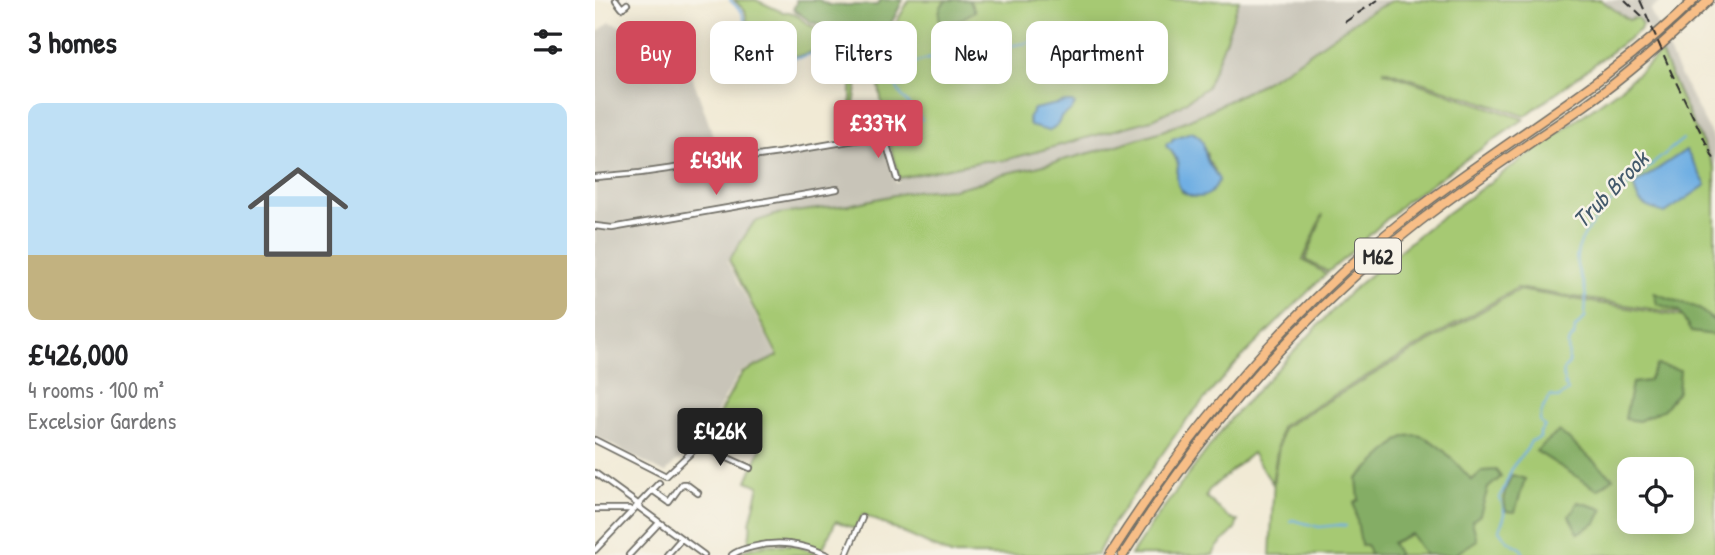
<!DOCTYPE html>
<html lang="en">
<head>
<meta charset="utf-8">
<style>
  body { margin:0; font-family:"Patrick Hand",sans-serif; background:#f2f2f2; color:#202124; height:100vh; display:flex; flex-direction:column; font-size:26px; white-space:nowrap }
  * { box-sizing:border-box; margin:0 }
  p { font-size:23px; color:#757577 }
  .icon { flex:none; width:38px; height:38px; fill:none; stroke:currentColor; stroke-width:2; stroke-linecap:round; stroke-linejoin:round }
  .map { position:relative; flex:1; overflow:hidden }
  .details { display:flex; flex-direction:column; background:#fff; width:595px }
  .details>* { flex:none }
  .hud { position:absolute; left:21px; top:21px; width:665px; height:63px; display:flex; gap:14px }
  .fabs { position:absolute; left:1022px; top:457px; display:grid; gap:14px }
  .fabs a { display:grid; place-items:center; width:77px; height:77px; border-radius:14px; background:#fff; box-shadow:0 4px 18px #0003; font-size:35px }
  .price { position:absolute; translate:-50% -60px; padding:0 16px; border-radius:7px; background:#d1495b; color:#fff; font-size:23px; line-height:46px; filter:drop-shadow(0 2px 4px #0008) }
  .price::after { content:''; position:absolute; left:50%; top:42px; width:21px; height:16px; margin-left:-10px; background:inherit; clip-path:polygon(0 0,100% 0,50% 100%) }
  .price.on { background:#222; color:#fff }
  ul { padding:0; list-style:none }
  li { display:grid; align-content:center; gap:14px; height:371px; padding:0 28px }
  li+li { border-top:2px solid #e0e0e0 }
  li span { display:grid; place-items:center; height:217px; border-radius:14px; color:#555 }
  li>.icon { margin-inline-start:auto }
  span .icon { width:126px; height:126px; fill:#fffc; stroke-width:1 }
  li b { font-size:30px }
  h2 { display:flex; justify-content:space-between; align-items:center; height:84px; padding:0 28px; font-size:30px }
  .chip { padding:0 24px; border-radius:14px; background:#fff; box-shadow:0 4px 18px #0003; font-size:24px; line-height:63px }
  .chip.on { background:#d1495b; color:#fff }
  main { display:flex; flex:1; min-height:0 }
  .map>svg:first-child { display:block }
</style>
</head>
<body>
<main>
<section class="details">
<h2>3 homes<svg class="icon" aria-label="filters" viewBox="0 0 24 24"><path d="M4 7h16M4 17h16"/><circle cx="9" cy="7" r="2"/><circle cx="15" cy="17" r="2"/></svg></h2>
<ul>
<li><span style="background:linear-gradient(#bfe0f5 70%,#c2b280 0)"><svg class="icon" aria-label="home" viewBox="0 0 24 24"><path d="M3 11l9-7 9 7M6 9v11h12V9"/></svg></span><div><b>£426,000</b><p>4 rooms · 100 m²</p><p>Excelsior Gardens</p></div></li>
</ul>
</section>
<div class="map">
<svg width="1120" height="555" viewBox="0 0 1120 555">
  <rect width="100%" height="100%" fill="#f7f3e8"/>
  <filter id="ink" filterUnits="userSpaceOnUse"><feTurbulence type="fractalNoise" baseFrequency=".0143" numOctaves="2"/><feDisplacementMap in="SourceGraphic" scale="14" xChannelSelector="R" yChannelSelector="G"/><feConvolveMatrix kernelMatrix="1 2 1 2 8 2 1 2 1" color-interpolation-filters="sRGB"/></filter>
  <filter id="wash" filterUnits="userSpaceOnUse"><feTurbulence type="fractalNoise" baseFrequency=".00686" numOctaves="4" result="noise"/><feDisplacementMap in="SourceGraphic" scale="28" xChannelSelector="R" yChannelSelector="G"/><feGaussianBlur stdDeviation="1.57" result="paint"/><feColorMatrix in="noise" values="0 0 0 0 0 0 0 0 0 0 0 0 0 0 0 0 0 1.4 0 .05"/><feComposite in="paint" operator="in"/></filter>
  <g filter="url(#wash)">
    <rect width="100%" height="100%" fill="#f1ead5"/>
    <g fill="#c8c4b8">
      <polygon points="644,0 798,0 769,15 693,68 662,86 613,111 570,130 510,149 441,167 402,175 387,182 358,189 318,191 253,205 183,214 159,222 132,261 181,356 145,372 107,438 70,473 0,436 0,34 15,22 35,30 51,33 77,34 86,58 91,59 128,164 285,137 289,138 301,183 304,182 304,178 389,161 406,161 501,136 557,120 584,106 612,87 629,44"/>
      <polygon points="1006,0 1033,0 1039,4 1036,0 1066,0 1066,2 1055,10 1081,67 1120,142 1120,169 1087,101 1066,53 1053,30 1043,18 1035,20"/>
    </g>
    <g fill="#a6c973" stroke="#687a4f" stroke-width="2" fill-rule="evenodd">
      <path d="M139 0H161L187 12H194L200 14 214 25 255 39 280 45 279 50 283 55 314 0H644L629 44 612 87 584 106 556 120 444 151 406 161H389L304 178 291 130 284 86 268 72 265 73 264 77C261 93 258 108 256 124L249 128 247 125 254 107 256 99V86L264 70 265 62 281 68V65L238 41C225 48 210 58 194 56L193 44 172 37 153 25 150 11Z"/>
      <path d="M798 0H1006L1034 20 1038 18H1043L1047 25 1045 30 930 116 789 70V72L929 119 810 202 750 258 733 272 711 260 728 214 708 260 731 274 640 364 589 423 517 525 502 555H356L268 514 260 529 241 521 227 550C204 540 179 539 154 545 153 537 157 530 155 523L164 486 152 481 166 448 116 428 147 373 183 356 134 260 159 222 183 214 253 205 318 191 358 189 387 182 402 175 441 167 510 149 570 130 613 111 662 86 693 68 769 15ZM577 142 612 152V159L620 171 599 197 587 192 583 185 582 175 583 163 572 143Z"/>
      <path d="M1066 53 1087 101 1120 169V319L922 288 686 426 677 483 657 453 614 490 611 497 633 517 643 521C639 537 624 539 618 555H536L561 518 636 418 756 291 833 227 1027 87Z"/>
      <path d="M923 290 1120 322V555H675L679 477 687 428ZM1034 469H1087V522H1034Z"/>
      <polygon points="170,545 198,545 228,555 141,555 144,552"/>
    </g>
    <g fill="#84ad65" stroke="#586c48" stroke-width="2">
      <path d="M201 0H224L234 5H282L286 0H308C301 14 294 32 280 41L258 37 254 34 216 22 198 9 201 4Z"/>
      <path d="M352 0H374L380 11 363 21 345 23C343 13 344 6 352 0Z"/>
      <polygon points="1059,293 1103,308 1120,322 1120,335 1096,332 1084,311 1062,304"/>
      <polygon points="1062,365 1085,370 1083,391 1069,409 1044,421 1030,419 1037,383 1053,381"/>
      <polygon points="964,431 1018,478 1003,490 941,451"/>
      <path d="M822 435C844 440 861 464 877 480L887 471 901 470 906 477 893 488 885 515 877 521 882 540 859 555H830L816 534 797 543 804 555H775L772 545H766L759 502 764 500 762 479 804 440 811 436Z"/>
      <path d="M917 475 930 479 920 512 911 511C907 495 910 490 917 475Z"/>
      <polygon points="983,502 1008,509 1001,523 983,533 974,516"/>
    </g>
    <g fill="#70afe3" stroke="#4e6d87" stroke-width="2">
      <polygon points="471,102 477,102 480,104 476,111 466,117 463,124 454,131 435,126 433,118 439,109"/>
      <path d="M596 132C612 138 607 147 612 160 615 167 621 173 624 180 619 189 616 196 604 197 591 197 582 189 582 177 582 173 583 169 583 165 582 158 577 151 571 146L572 143 577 142V139Z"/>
      <path d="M1091 150 1111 185 1070 213C1051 207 1042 206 1039 185Z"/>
    </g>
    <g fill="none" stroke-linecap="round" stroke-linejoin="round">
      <g stroke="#70afe3" stroke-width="2">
        <path d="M135 0 147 12 151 26 172 39 193 46V57C210 59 224 51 238 43L290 71 355 53 399 45 414 46 482 34"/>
        <polyline points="290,71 298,81 308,98 327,120"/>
        <polyline points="695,521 698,520 724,527 743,525 751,526"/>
        <path d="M929 555C926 545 922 547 915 542 910 539 907 534 904 530L909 518V511L905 498 918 466 932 449 936 441 945 438V432L950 426 945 422C945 413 950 403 956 396L963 398 973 391C968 383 968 378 969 369L974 364 973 343 979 336 980 328 990 318C990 309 992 300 990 291 989 279 979 269 982 254 987 220 1060 162 1088 139"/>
      </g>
    </g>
  </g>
  <g filter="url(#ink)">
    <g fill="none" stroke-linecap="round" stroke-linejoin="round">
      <defs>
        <g id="street">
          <polyline points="21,0 27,8 32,4"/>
          <polyline points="0,177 45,173 184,153 289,135 302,179"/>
          <polyline points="0,226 17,228 242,189"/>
          <polyline points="0,440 71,476 104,445 113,432"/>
          <polyline points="104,445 155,468"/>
          <polyline points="0,473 44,505"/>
          <polyline points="57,490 74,502 87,484 91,484 103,493"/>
          <polyline points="42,506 109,555"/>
          <polyline points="0,509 34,509 37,511"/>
          <polyline points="0,550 64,483"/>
          <polyline points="34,555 64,523"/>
          <polyline points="72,555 86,539"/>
          <path d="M137 555C143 550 150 549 157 547 184 540 207 544 232 555"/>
          <polyline points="251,555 267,518"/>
        </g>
        <g id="highway">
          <path d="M515 555C598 425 697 306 820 211 912 140 1015 82 1099 0"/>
          <path d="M528 555C608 428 706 314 825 221 878 180 934 144 989 106 1034 74 1075 38 1114 0"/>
        </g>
      </defs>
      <use href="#street" stroke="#706e66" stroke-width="8"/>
      <use href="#highway" stroke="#706e66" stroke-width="11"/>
      <use href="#street" stroke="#fff" stroke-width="4.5"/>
      <use href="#highway" stroke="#f7be87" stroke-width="8"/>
      <g stroke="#2b2b2b" stroke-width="2" stroke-dasharray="10 5" stroke-linecap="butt">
        <polyline points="1030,0 1047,16"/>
        <polyline points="1045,0 1077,74 1120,161"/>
        <polyline points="750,22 783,0"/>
      </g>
    </g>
  </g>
  <g text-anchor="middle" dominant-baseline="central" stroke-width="5" stroke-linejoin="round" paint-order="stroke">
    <rect fill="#f7f3e8" stroke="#686764" stroke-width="2" x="760" y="238.5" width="46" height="35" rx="5"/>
    <g font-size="21" font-weight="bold" fill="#2b2b2b">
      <text x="783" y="256">M62</text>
    </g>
    <g font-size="24" font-style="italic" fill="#43596b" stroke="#f7f3e8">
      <text transform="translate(1015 189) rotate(-46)">Trub Brook</text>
    </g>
  </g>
</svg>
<div class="fabs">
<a><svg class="icon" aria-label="locate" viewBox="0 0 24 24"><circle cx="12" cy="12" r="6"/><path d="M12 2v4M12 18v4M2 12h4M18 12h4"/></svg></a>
</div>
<b class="price" style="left:283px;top:160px">£337K</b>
<b class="price" style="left:121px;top:197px">£434K</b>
<b class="price on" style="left:125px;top:468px">£426K</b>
<div class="hud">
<a class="chip on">Buy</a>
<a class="chip">Rent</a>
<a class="chip">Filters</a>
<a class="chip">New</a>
<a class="chip">Apartment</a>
</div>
</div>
</main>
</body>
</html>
